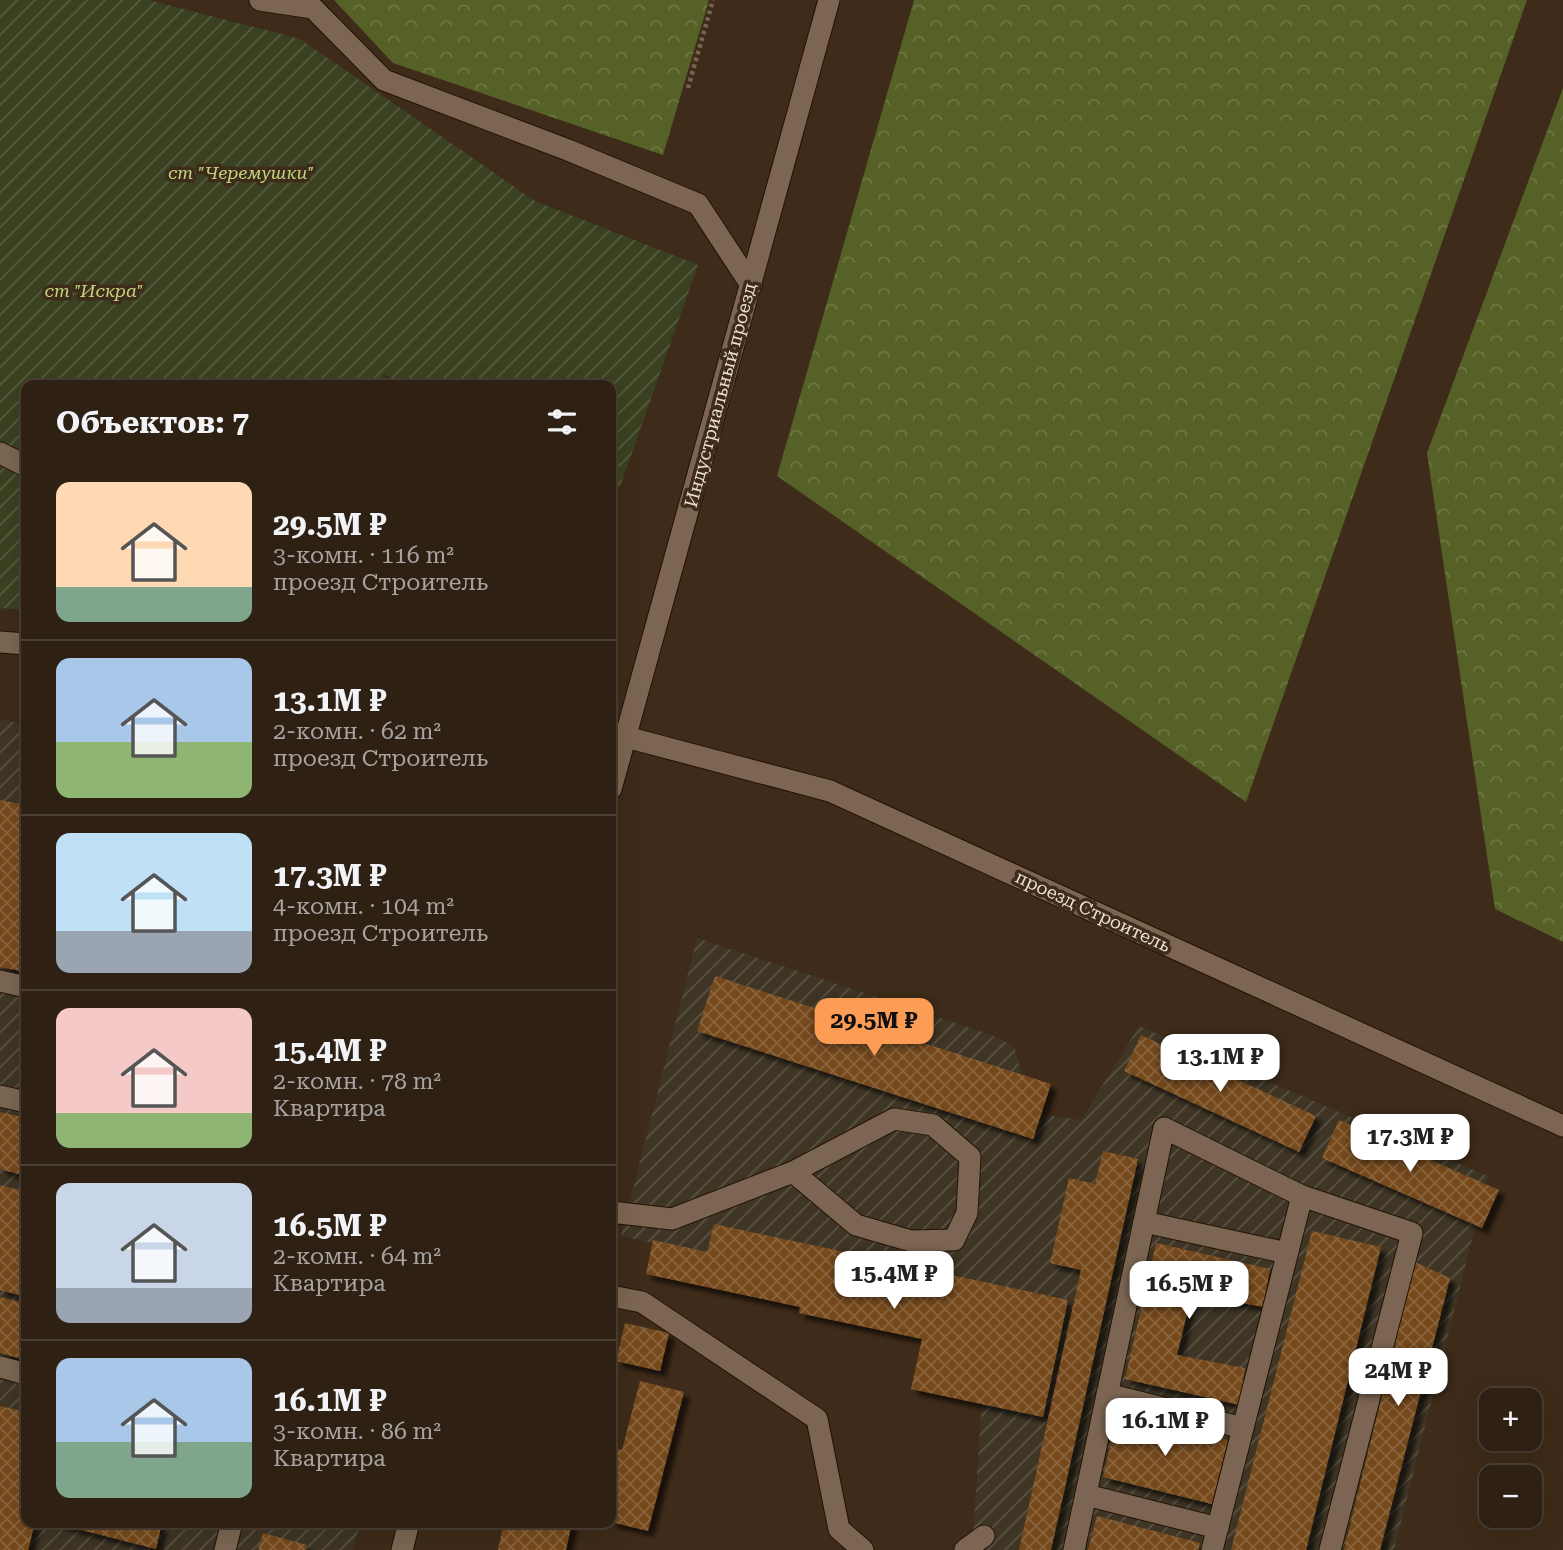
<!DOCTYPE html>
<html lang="ru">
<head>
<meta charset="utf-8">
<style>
  body { margin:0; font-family:"Roboto Serif",serif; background:#36281c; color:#f1f3f6; height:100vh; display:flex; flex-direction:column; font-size:26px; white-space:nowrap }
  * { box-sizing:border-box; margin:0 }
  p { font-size:23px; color:#a7a3a0 }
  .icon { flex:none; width:38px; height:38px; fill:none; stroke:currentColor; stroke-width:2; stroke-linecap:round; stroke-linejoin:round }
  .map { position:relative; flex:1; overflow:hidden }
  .sheet { position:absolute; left:21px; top:380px; width:595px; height:1148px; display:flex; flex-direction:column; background:#2e2013; border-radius:14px; box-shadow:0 7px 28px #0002,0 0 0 2px #493e33 }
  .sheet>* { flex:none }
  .tools { position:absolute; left:1479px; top:1388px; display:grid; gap:14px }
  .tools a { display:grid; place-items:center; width:63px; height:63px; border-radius:14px; background:#2e2013; box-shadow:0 7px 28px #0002,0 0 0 2px #493e33; font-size:35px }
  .price { position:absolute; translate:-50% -60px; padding:0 16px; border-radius:14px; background:#fff; color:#222; font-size:23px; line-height:46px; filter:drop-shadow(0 2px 4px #0008) }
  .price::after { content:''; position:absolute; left:50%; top:42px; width:21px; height:16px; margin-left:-10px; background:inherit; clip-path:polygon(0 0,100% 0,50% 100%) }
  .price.selected { background:#fd9c55; color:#111 }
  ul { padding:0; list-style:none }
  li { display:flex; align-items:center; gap:21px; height:175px; padding:0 35px }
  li+li { border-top:2px solid #493e33 }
  li span { display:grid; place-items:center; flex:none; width:196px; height:140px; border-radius:14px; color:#555 }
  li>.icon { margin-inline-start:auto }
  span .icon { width:84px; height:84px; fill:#fffc; stroke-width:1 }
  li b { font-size:30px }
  h2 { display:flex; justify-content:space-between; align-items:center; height:84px; padding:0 35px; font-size:30px }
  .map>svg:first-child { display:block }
</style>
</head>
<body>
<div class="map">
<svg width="1563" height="1550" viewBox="0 0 1563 1550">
  <defs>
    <pattern id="industrial-furrows" width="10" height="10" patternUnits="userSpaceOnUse" patternTransform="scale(1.75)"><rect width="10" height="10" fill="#3e3525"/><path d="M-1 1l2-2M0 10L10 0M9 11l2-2" fill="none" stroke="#5a5244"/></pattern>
    <pattern id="forest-crowns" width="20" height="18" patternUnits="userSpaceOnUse" patternTransform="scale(1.75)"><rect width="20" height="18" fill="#556127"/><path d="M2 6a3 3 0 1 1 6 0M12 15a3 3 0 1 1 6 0" fill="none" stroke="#6e7745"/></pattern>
    <pattern id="garden-furrows" width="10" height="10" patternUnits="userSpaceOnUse" patternTransform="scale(1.75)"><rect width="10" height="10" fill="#3a4120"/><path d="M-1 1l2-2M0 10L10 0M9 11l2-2" fill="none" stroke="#575c40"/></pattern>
    <pattern id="building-cross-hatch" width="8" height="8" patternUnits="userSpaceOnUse" patternTransform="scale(1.75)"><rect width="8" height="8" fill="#764a1e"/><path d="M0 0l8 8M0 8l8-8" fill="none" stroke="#8a643e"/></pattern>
    <filter id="shadow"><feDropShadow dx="6" dy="6" stdDeviation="2" flood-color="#0009"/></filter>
  </defs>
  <rect width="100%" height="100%" fill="#3e2b19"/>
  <g fill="url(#industrial-furrows)">
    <polygon points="0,719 26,725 26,1522 361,1523 352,1550 0,1550"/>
    <polygon points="697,938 989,1034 1014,1046 1034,1113 1081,1120 1139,1026 1488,1176 1394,1550 972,1550 989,1295 903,1302 621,1236"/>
  </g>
  <g fill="url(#forest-crowns)">
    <polygon points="334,0 709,0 663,155 393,63"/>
    <polygon points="914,0 1527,0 1246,802 777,476"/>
    <polygon points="1563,88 1563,942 1495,909 1427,453"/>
  </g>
  <polygon fill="url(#garden-furrows)" points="0,0 149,0 300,39 535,201 698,265 620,487 611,483 611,385 406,385 385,375 376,385 26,385 26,610 0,608"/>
  <g fill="url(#building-cross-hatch)" filter="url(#shadow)">
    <polygon points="0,800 26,805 26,972 0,967"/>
    <polygon points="715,976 1051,1084 1033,1139 697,1031"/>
    <polygon points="1141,1035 1316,1116 1299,1152 1124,1071"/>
    <polygon points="0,1112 26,1118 26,1176 0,1169"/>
    <polygon points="1339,1120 1499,1190 1482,1228 1322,1158"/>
    <polygon points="1103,1151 1138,1159 1051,1550 1019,1550 1081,1270 1050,1263 1069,1178 1095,1184"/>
    <polygon points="0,1185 26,1192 26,1297 0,1290"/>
    <polygon points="714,1224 1068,1300 1043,1417 911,1389 922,1339 799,1313 800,1307 646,1274 653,1240 707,1252"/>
    <polygon points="1312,1231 1381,1247 1306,1550 1231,1550"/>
    <polygon points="1156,1243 1270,1269 1263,1307 1192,1293 1177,1355 1245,1368 1240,1405 1125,1379"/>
    <polygon points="1415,1262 1450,1278 1380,1550 1344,1550"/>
    <polygon points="0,1297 26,1304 26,1360 0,1353"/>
    <polygon points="625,1323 669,1333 660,1371 616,1361"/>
    <polygon points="640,1381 684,1392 648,1531 611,1522 611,1447 622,1450"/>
    <polygon points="0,1406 26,1412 26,1522 35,1522 28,1550 0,1550"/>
    <polygon points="1118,1413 1228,1440 1212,1504 1103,1477"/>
    <polygon points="1097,1516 1200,1543 1198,1550 1088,1550"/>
    <polygon points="50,1522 162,1522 156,1549"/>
    <polygon points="504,1522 572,1522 566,1550 498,1550"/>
    <polygon points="263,1533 307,1545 305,1550 258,1550"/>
  </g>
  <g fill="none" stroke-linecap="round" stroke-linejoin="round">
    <defs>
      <g id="minor">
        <polyline points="260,0 313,8 384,80 568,150 698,204 751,285"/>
        <polyline points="0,453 26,466"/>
        <polyline points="0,642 26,644"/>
        <polyline points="611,732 626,737 830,791 1563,1126"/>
        <polyline points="611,789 829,0"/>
        <polyline points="0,981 26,987"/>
        <polyline points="0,1096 26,1102"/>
        <polyline points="611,1212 672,1219 793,1172 894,1119 933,1125 970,1157 967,1213 954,1240 911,1241 856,1225 793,1172"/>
        <polyline points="1144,1222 1287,1253"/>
        <polyline points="611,1296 642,1302 817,1419 839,1529 863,1550"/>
        <polyline points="0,1367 26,1374"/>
        <polyline points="1107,1394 1243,1428"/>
        <polyline points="1086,1495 1218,1528"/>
        <polyline points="225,1550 232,1522"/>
        <polyline points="402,1550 409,1522"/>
        <polyline points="965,1550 984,1536"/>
        <polyline points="1074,1550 1164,1128 1302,1196"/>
        <polyline points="1212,1550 1302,1196 1412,1233 1330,1550"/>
      </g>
    </defs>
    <use href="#minor" stroke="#241303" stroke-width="23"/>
    <polyline stroke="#766455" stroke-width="4.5" stroke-dasharray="3.5 3.5" stroke-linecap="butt" points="688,88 713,0"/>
    <use href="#minor" stroke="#7c6653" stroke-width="21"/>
  </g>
  <g text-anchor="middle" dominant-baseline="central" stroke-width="7" stroke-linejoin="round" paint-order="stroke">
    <g font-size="18" font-style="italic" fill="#c2d57e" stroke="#3e2b19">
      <text x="241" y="172">ст "Черемушки"</text>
      <text x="94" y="290">ст "Искра"</text>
    </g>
    <g font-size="18" fill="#ecdfd4" stroke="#3e2b19">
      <text transform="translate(720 395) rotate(-75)">Индустриальный проезд</text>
      <text transform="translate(1093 911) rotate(25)">проезд Строитель</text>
    </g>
  </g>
</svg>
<div class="tools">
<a>+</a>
<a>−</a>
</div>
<b class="price selected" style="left:874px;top:1058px">29.5M ₽</b>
<b class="price" style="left:1220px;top:1094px">13.1M ₽</b>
<b class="price" style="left:1410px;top:1174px">17.3M ₽</b>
<b class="price" style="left:894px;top:1311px">15.4M ₽</b>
<b class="price" style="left:1189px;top:1321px">16.5M ₽</b>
<b class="price" style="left:1398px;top:1408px">24M ₽</b>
<b class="price" style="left:1165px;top:1458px">16.1M ₽</b>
<section class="sheet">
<h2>Объектов: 7<svg class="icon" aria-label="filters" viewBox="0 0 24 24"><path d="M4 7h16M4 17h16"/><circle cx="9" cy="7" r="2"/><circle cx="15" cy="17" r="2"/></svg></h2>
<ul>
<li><span style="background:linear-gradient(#ffd9b3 75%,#7fa58c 0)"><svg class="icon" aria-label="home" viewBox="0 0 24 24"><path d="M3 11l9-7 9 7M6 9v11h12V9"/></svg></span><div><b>29.5M ₽</b><p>3-комн. · 116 m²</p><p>проезд Строитель</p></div></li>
<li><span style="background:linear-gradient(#a9c7e8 60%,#8fb573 0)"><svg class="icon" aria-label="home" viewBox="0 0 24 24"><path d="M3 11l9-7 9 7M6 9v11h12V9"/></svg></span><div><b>13.1M ₽</b><p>2-комн. · 62 m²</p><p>проезд Строитель</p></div></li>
<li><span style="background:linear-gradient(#bfe0f5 70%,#9aa5b1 0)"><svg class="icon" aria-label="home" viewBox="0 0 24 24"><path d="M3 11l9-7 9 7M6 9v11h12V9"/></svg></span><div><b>17.3M ₽</b><p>4-комн. · 104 m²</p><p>проезд Строитель</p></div></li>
<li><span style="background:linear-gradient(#f6c9c9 75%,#8fb573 0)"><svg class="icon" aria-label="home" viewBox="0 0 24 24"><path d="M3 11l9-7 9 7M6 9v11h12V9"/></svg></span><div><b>15.4M ₽</b><p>2-комн. · 78 m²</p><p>Квартира</p></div></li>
<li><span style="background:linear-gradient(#c9d6e8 75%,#9aa5b1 0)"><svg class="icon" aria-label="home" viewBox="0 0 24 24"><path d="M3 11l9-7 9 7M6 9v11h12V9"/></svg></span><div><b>16.5M ₽</b><p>2-комн. · 64 m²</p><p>Квартира</p></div></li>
<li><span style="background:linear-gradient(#a9c7e8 60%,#7fa58c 0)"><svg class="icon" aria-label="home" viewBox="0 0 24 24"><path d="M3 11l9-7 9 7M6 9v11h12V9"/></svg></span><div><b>16.1M ₽</b><p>3-комн. · 86 m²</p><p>Квартира</p></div></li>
</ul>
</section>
</div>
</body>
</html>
